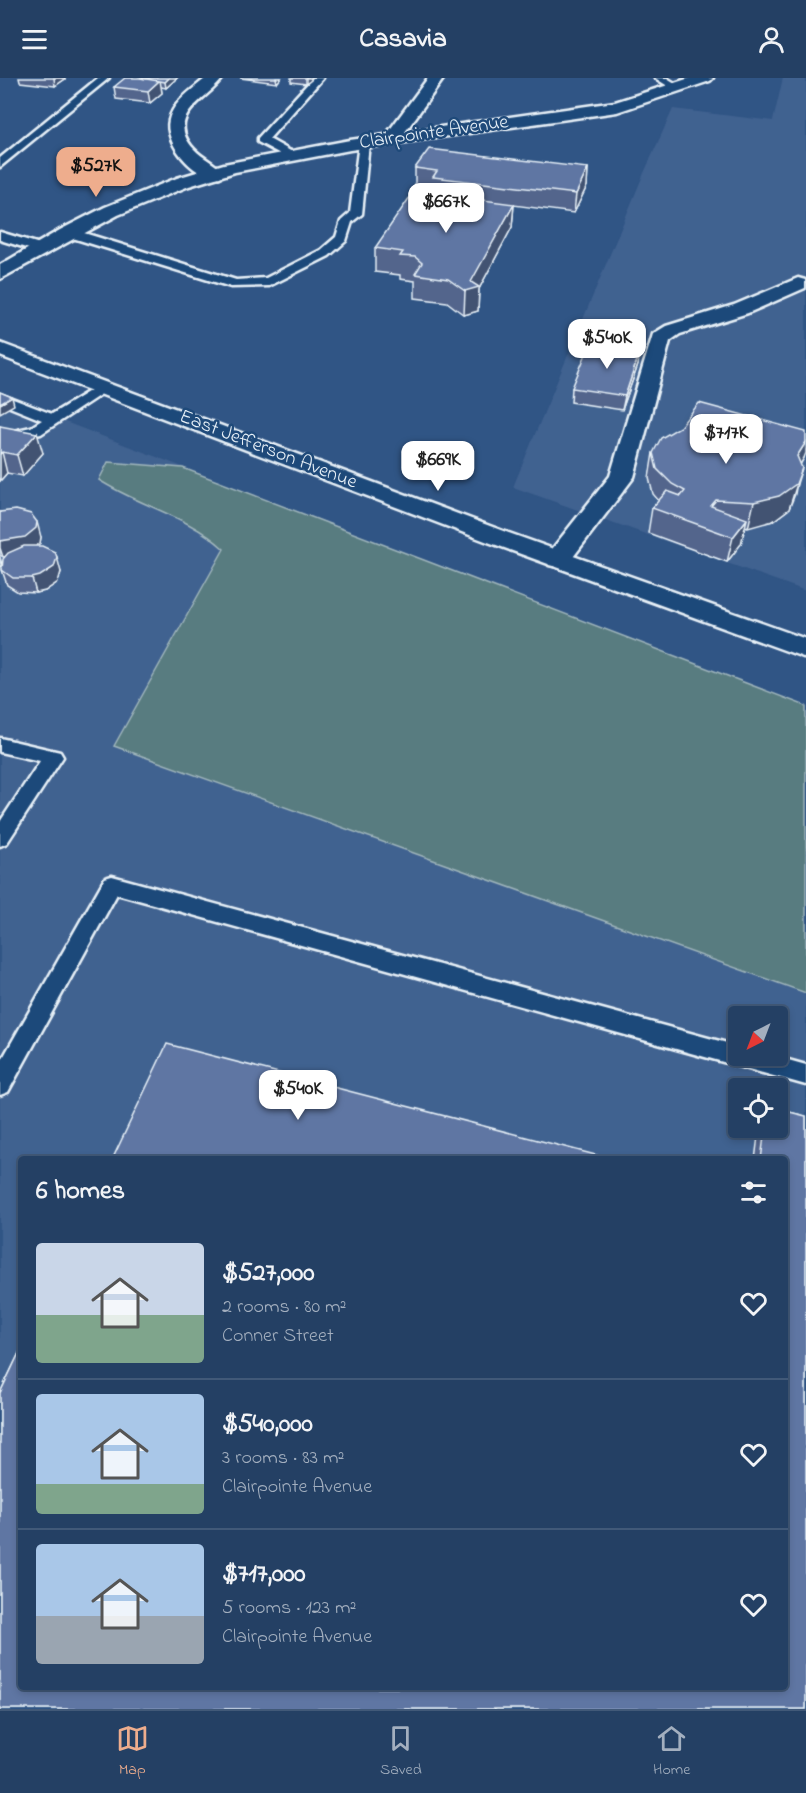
<!DOCTYPE html>
<html lang="en">
<head>
<meta charset="utf-8">
<style>
  body { margin:0; font-family:"Indie Flower",sans-serif; background:#2c476a; color:#f1f3f6; height:100vh; display:flex; flex-direction:column; font-size:22px; white-space:nowrap }
  * { box-sizing:border-box; margin:0 }
  p { font-size:20px; color:#a3afbf }
  .icon { flex:none; width:33px; height:33px; fill:none; stroke:currentColor; stroke-width:2; stroke-linecap:round; stroke-linejoin:round }
  .map { position:relative; flex:1; overflow:hidden }
  .panel { position:absolute; left:18px; top:1078px; width:770px; height:534px; display:flex; flex-direction:column; background:#244064; border-radius:6px; box-shadow:0 3px 9px #0003,0 0 0 2px #415978 }
  .panel>* { flex:none }
  .needle { width:39px; rotate:222deg }
  .tools { position:absolute; left:728px; top:928px; display:grid; gap:12px }
  .tools a { display:grid; place-items:center; width:60px; height:60px; border-radius:6px; background:#244064; box-shadow:0 3px 9px #0003,0 0 0 2px #415978; font-size:30px }
  .price { position:absolute; translate:-50% -51px; padding:0 14px; border-radius:12px; background:#fff; color:#222; font-size:20px; line-height:39px; filter:drop-shadow(0 2px 3px #0008) }
  .price::after { content:''; position:absolute; left:50%; top:36px; width:18px; height:14px; margin-left:-9px; background:inherit; clip-path:polygon(0 0,100% 0,50% 100%) }
  .price.current { background:#eead8d; color:#111 }
  ul { padding:0; list-style:none }
  li { display:flex; align-items:center; gap:18px; height:150px; padding:0 18px }
  li+li { border-top:2px solid #415978 }
  li span { display:grid; place-items:center; flex:none; width:168px; height:120px; border-radius:6px; color:#555 }
  li>.icon { margin-inline-start:auto }
  span .icon { width:72px; height:72px; fill:#fffc; stroke-width:1 }
  li b { font-size:26px }
  h2 { display:flex; justify-content:space-between; align-items:center; height:72px; padding:0 18px; font-size:26px }
  header { display:flex; justify-content:space-between; align-items:center; height:78px; padding:0 18px; background:#244064; font-size:27px; font-weight:800 }
  .tab-bar { display:flex; justify-content:space-around; align-items:center; height:84px; border-top:2px solid #415978; background:#244064; font-size:16px; color:#a3afbf }
  .tab-bar a { display:grid; justify-items:center; gap:3px }
  .tab-bar .current { color:#eead8d }
  .map>svg:first-child { display:block }
</style>
</head>
<body>
<header><svg class="icon" aria-label="menu" viewBox="0 0 24 24"><path d="M4 6h16M4 12h16M4 18h16"/></svg>Casavia<svg class="icon" aria-label="person" viewBox="0 0 24 24"><circle cx="12" cy="8" r="4"/><path d="M4 21q1-7 8-7t8 7"/></svg></header>
<div class="map">
<svg width="806" height="1631" viewBox="0 0 806 1631">
  <rect width="100%" height="100%" fill="#305585"/>
  <filter id="ink" filterUnits="userSpaceOnUse"><feTurbulence type="fractalNoise" baseFrequency=".0167" numOctaves="2"/><feDisplacementMap in="SourceGraphic" scale="12" xChannelSelector="R" yChannelSelector="G"/><feConvolveMatrix kernelMatrix="1 2 1 2 8 2 1 2 1" color-interpolation-filters="sRGB"/></filter>
  <g filter="url(#ink)">
    <g fill="#416290" fill-rule="evenodd">
      <polygon points="783,0 806,0 806,513 513,409 644,95 673,31 773,43"/>
      <path d="M0 319 806 628V1631H0ZM738 939H777V978H738ZM738 1011H777V1050H738ZM21 1082H784V1610H21Z"/>
    </g>
    <path fill="#587b80" stroke="#a0b6bc" stroke-width="1.5" d="M108 384 183 390 806 628V915L114 668 224 471C189 438 139 428 99 402Z"/>
    <g fill="none" stroke-linecap="round" stroke-linejoin="round">
      <defs>
        <g id="service">
          <polygon points="98,0 109,0 0,89 0,80"/>
          <polygon points="313,0 323,0 269,61 294,75 294,79 286,79 258,64 258,60"/>
          <polygon points="655,0 667,0 683,10 674,12"/>
          <polygon points="364,62 369,65 362,136 352,144 346,163 329,178 269,208 231,209 63,157 61,154 67,150 71,151 236,202 266,200 321,172 336,159 341,143 350,135 359,65"/>
          <polygon points="0,154 43,167 45,170 39,174 0,162"/>
          <polygon points="101,306 106,307 108,310 106,313 41,356 0,364 0,356 31,349 42,342 0,325 0,316 52,336"/>
          <polygon points="0,660 60,674 63,679 7,765 0,768 0,744 40,683 0,674"/>
          <polygon points="112,798 738,968 738,978 774,978 806,987 806,1007 117,816 8,1014 0,1017 0,985 105,800"/>
        </g>
        <g id="minor">
          <path d="M206 0H223C207 22 164 38 194 71 202 80 216 85 223 95L220 99C197 104 163 65 169 42 173 24 192 12 206 0Z"/>
          <polygon points="428,0 444,0 397,65 385,65 383,61"/>
          <polygon points="798,200 805,202 805,210 748,235 680,256 670,263 634,399 567,487 558,489 549,487 545,481 549,475 610,398 653,256 666,248 734,227"/>
        </g>
        <polygon id="tertiary" points="690,0 713,0 710,3 617,34 350,72 235,94 189,108 118,137 0,201 0,187 60,152 105,129 177,100 224,86 350,62 615,24"/>
        <polygon id="secondary" points="0,265 506,454 806,561 806,580 488,464 0,278"/>
      </defs>
      <use href="#service" stroke="#e8f1f8" stroke-width="5"/>
      <use href="#minor" stroke="#e8f1f8" stroke-width="5"/>
      <use href="#tertiary" stroke="#e8f1f8" stroke-width="5"/>
      <use href="#secondary" stroke="#e8f1f8" stroke-width="5"/>
      <use href="#service" fill="#1f4a7a" fill-rule="evenodd"/>
      <use href="#minor" fill="#1f4a7a" fill-rule="evenodd"/>
      <use href="#tertiary" fill="#1f4a7a" fill-rule="evenodd"/>
      <use href="#secondary" fill="#1f4a7a" fill-rule="evenodd"/>
    </g>
    <g fill="#52658c" stroke="#e8f1f8" stroke-width="1.5">
      <polygon points="19,0 65,0 65,1 55,8 20,4"/>
      <polygon points="177,0 166,10 161,9 162,15 150,25 116,21 114,9"/>
      <polygon points="240,0 281,0 277,5"/>
      <polygon points="291,0 311,0 311,2 306,6 291,4"/>
      <polygon points="415,90 588,90 587,108 574,135 514,127 512,149 479,211 478,233 464,237 447,224 415,220 415,203 400,201 400,197 375,194 375,170 432,116 432,110 415,108"/>
      <polygon points="638,287 622,332 571,324 572,310"/>
      <polygon points="0,348 43,375 23,398 7,395 0,403"/>
      <polygon points="653,375 804,380 800,387 795,416 789,431 773,443 745,449 741,466 727,484 648,455 652,430 659,423 653,416 649,400"/>
      <polygon points="0,434 41,459 40,465 36,468 61,494 58,504 45,513 36,515 18,514 7,507 2,492 6,478 0,478"/>
      <polygon points="777,1031 806,1038 806,1631 0,1631 0,1315 21,1271 21,1610 784,1610 784,1082 755,1082 759,1050 777,1050"/>
    </g>
    <g fill="#425372" stroke="#e8f1f8" stroke-width="1.5">
      <polygon points="54,0 65,0 65,1 55,8"/>
      <polygon points="169,0 177,0 166,10 165,4"/>
      <polygon points="276,0 281,0 277,5"/>
      <polygon points="306,0 311,0 311,2 306,6"/>
      <polygon points="160,2 162,15 150,25 148,13"/>
      <polygon points="588,90 587,108 574,135 576,116"/>
      <polygon points="514,126 512,149 479,211 478,233 464,237 465,213"/>
      <polygon points="640,273 638,287 622,332 625,318"/>
      <polygon points="12,319 14,327 0,335 0,326"/>
      <polygon points="37,355 43,375 23,398 17,377"/>
      <polygon points="806,364 806,375 804,380 790,403 797,378"/>
      <polygon points="2,374 7,395 0,403 0,376"/>
      <polygon points="802,390 789,431 773,443 748,450 754,424"/>
      <polygon points="747,441 741,466 727,484 733,459"/>
      <polygon points="37,444 41,459 40,465 29,474 3,479 0,470 0,463"/>
      <polygon points="0,479 2,487 0,490"/>
      <polygon points="57,479 61,494 58,504 45,513 36,515 32,500"/>
    </g>
    <g fill="#5f76a3" stroke="#e8f1f8" stroke-width="1.5">
      <polygon points="125,0 139,0 160,2 148,13 114,9"/>
      <polygon points="140,0 169,0 165,4"/>
      <polygon points="429,71 588,90 576,116 433,99 437,93 415,90"/>
      <polygon points="414,113 514,126 471,204 479,209 465,213 448,201 415,196 422,185 415,179 400,178 403,174 375,170"/>
      <polygon points="590,266 640,273 625,318 572,310"/>
      <polygon points="0,314 12,319 0,326"/>
      <polygon points="699,325 806,354 806,364 797,378 802,390 796,406 779,418 754,424 716,422 711,428 747,441 733,459 652,430 667,413 681,418 685,413 672,406 657,391 653,375 661,360 680,349"/>
      <polygon points="0,348 37,355 17,377 2,374 0,376"/>
      <polygon points="16,432 31,436 37,444 36,450 25,459 0,463 0,434"/>
      <polygon points="24,468 42,468 55,474 57,479 54,489 40,498 32,500 13,500 2,492 3,481 8,475"/>
      <polygon points="167,966 615,1082 112,1082"/>
      <polygon points="777,1031 806,1038 806,1631 0,1631 0,1315 21,1271 21,1610 784,1610 784,1082 761,1082 765,1050 777,1050"/>
    </g>
  </g>
  <g text-anchor="middle" dominant-baseline="central" stroke-width="5" stroke-linejoin="round" paint-order="stroke">
    <g font-size="20" fill="#e8f1f8" stroke="#1f4a7a">
      <text transform="translate(434 55) rotate(-8)">Clairpointe Avenue</text>
      <text transform="translate(268 372) rotate(21)">East Jefferson Avenue</text>
    </g>
  </g>
</svg>
<div class="tools">
<a><svg class="needle" viewBox="-14 -14 28 28"><path d="M0-13l5 13h-10z" fill="#e53935"/><path d="M0 13l5-13h-10z" fill="#a3afbf"/></svg></a>
<a><svg class="icon" aria-label="locate" viewBox="0 0 24 24"><circle cx="12" cy="12" r="6"/><path d="M12 2v4M12 18v4M2 12h4M18 12h4"/></svg></a>
</div>
<b class="price current" style="left:96px;top:120px">$527K</b>
<b class="price" style="left:446px;top:156px">$667K</b>
<b class="price" style="left:607px;top:292px">$540K</b>
<b class="price" style="left:726px;top:387px">$717K</b>
<b class="price" style="left:438px;top:414px">$669K</b>
<b class="price" style="left:298px;top:1043px">$540K</b>
<section class="panel">
<h2>6 homes<svg class="icon" aria-label="filters" viewBox="0 0 24 24"><path d="M4 7h16M4 17h16"/><circle cx="9" cy="7" r="2"/><circle cx="15" cy="17" r="2"/></svg></h2>
<ul>
<li><span style="background:linear-gradient(#c9d6e8 60%,#7fa58c 0)"><svg class="icon" aria-label="home" viewBox="0 0 24 24"><path d="M3 11l9-7 9 7M6 9v11h12V9"/></svg></span><div><b>$527,000</b><p>2 rooms · 80 m²</p><p>Conner Street</p></div><svg class="icon" aria-label="heart" viewBox="0 0 24 24"><path d="M12 20l-8-8c-3-5 5-10 8-4 3-6 11-1 8 4z"/></svg></li>
<li><span style="background:linear-gradient(#a9c7e8 75%,#7fa58c 0)"><svg class="icon" aria-label="home" viewBox="0 0 24 24"><path d="M3 11l9-7 9 7M6 9v11h12V9"/></svg></span><div><b>$540,000</b><p>3 rooms · 83 m²</p><p>Clairpointe Avenue</p></div><svg class="icon" aria-label="heart" viewBox="0 0 24 24"><path d="M12 20l-8-8c-3-5 5-10 8-4 3-6 11-1 8 4z"/></svg></li>
<li><span style="background:linear-gradient(#a9c7e8 60%,#9aa5b1 0)"><svg class="icon" aria-label="home" viewBox="0 0 24 24"><path d="M3 11l9-7 9 7M6 9v11h12V9"/></svg></span><div><b>$717,000</b><p>5 rooms · 123 m²</p><p>Clairpointe Avenue</p></div><svg class="icon" aria-label="heart" viewBox="0 0 24 24"><path d="M12 20l-8-8c-3-5 5-10 8-4 3-6 11-1 8 4z"/></svg></li>
</ul>
</section>
</div>
<nav class="tab-bar">
<a class="current"><svg class="icon" aria-label="map" viewBox="0 0 24 24"><path d="M3 6l6-2 6 2 6-2v14l-6 2-6-2-6 2zM9 4v14M15 6v14"/></svg>Map</a>
<a><svg class="icon" aria-label="saved" viewBox="0 0 24 24"><path d="M7 4h10v16l-5-4-5 4z"/></svg>Saved</a>
<a><svg class="icon" aria-label="home" viewBox="0 0 24 24"><path d="M3 11l9-7 9 7M6 9v11h12V9"/></svg>Home</a>
</nav>
</body>
</html>
